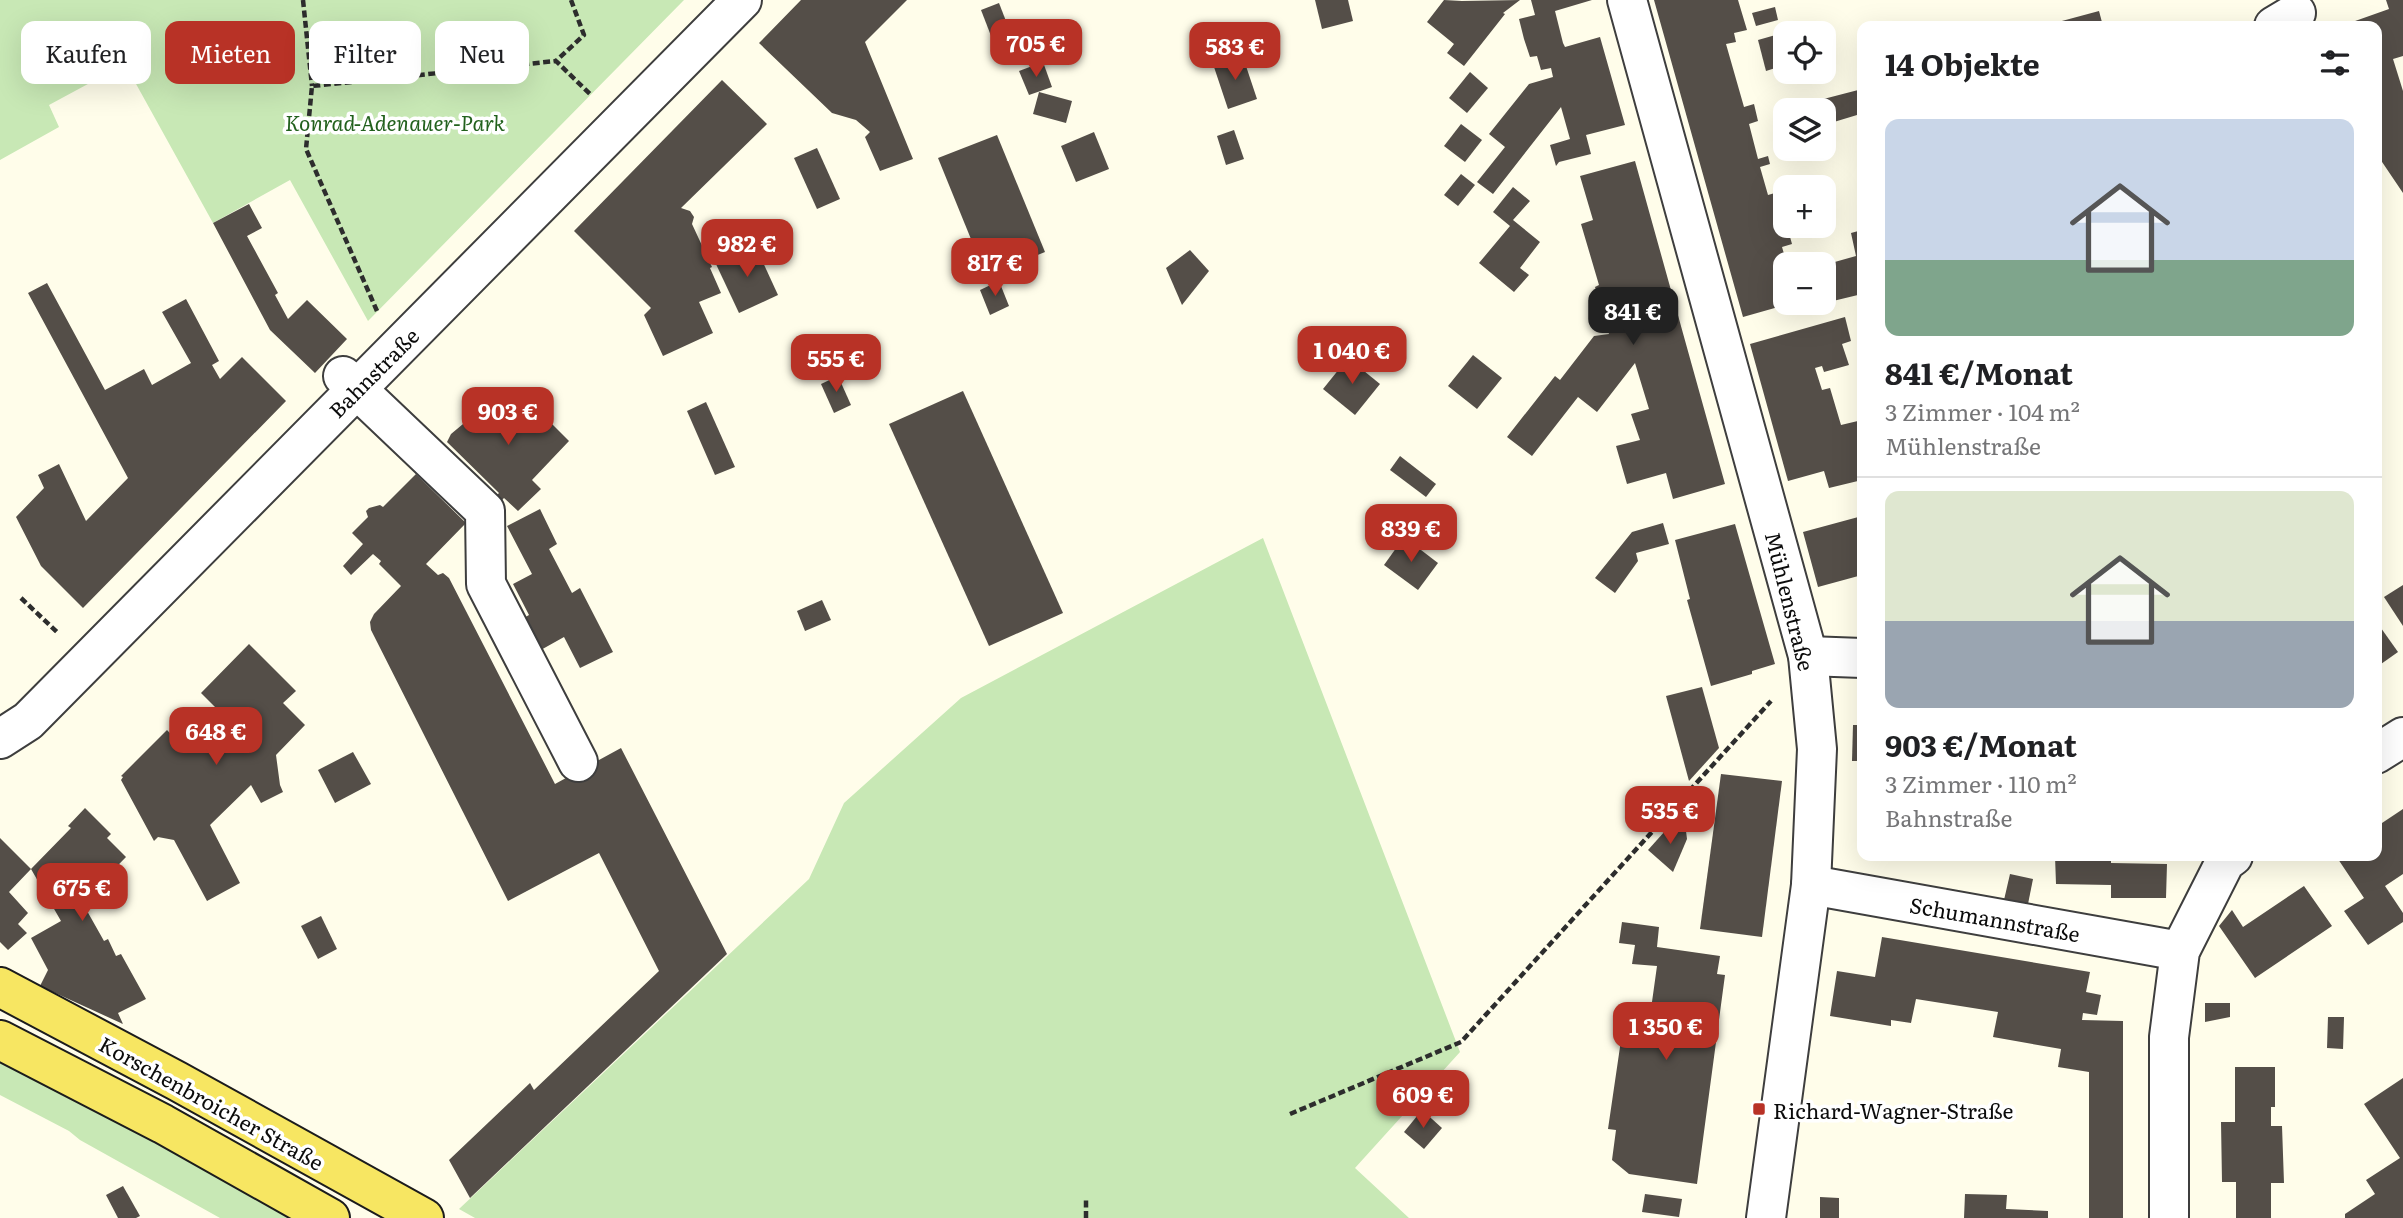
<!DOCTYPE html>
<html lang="de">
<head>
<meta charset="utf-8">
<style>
  body { margin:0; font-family:Literata,serif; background:#f2f2f2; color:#202124; height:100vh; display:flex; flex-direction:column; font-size:26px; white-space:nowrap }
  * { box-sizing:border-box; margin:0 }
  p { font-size:23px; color:#757577 }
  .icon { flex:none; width:38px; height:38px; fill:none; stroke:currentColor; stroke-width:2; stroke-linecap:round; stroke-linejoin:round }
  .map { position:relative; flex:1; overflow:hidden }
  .panel { position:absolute; left:1857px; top:21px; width:525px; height:840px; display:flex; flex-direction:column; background:#fff; border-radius:14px; box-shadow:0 7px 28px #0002 }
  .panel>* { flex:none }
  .banner { position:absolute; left:21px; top:21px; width:665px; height:63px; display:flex; gap:14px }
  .controls { position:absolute; left:1773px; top:21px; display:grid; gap:14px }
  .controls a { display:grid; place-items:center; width:63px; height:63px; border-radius:14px; background:#fff; box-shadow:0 7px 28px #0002; font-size:35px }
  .price { position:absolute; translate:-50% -60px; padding:0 16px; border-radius:14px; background:#b83226; color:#fff; font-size:23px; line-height:46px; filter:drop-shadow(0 2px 4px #0008) }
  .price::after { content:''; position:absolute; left:50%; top:42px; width:21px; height:16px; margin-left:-10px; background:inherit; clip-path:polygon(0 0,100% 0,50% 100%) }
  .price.on { background:#222; color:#fff }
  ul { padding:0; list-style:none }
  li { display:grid; align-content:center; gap:14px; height:371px; padding:0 28px }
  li+li { border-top:2px solid #e0e0e0 }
  li span { display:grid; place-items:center; height:217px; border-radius:14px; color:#555 }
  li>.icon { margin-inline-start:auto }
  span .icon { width:126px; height:126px; fill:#fffc; stroke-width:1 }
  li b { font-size:30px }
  h2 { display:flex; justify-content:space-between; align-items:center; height:84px; padding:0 28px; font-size:30px }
  .chip { padding:0 24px; border-radius:14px; background:#fff; box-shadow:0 7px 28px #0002; font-size:24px; line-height:63px }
  .chip.on { background:#b83226; color:#fff }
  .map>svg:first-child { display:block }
</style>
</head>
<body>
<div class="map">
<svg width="2403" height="1218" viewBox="0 0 2403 1218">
  <rect width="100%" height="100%" fill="#fffdea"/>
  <g fill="#c8e8b5">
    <polygon points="0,0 684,0 368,321 290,180 213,223 125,64 49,105 59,127 0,160"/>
    <polygon points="1263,538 1460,1052 1355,1168 1409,1218 475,1218 459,1209 809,879 844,803 961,698"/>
    <polygon points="0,1057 292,1218 220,1218 80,1140 69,1131 0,1095"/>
  </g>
  <g fill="#544e48">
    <polygon points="801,0 907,0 865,42 913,159 880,171 865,137 870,132 856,120 832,113 759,43"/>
    <polygon points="1315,0 1348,0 1353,21 1322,29"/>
    <polygon points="1444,0 1462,1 1520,0 1503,13 1505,14 1464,66 1447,53 1454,44 1427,22"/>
    <polygon points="1531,0 1592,0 1555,11 1563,43 1565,47 1600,37 1625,125 1586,135 1591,154 1559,162 1556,166 1550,145 1570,139 1561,107 1493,194 1477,182 1505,147 1489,134 1529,84 1553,77 1551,68 1541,70 1537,56 1530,57 1524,39 1519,19 1535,15"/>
    <polygon points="1654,0 1738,0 1747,30 1734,33 1736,42 1726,44 1744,107 1754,104 1758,121 1749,124 1758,159 1768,156 1770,164 1760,167 1768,195 1785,190 1785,226 1787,226 1792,244 1782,247 1787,264 1785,264 1785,304 1782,306 1743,317"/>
    <polygon points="2386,0 2403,0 2403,56 2393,59 2403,91 2403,193 2376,153 2376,26 2341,26 2389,9"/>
    <polygon points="999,3 1011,34 993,41 981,10"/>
    <polygon points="1775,7 1778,20 1756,26 1752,13"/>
    <polygon points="2099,11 2103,26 2047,26 2047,25"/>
    <polygon points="1783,33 1785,65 1766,71 1758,40"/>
    <polygon points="1242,54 1257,99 1228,109 1213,64"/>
    <polygon points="1043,62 1052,87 1029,95 1019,71"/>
    <polygon points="1470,72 1488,88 1467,113 1449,98"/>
    <polygon points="722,80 767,124 681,208 690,211 694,217 692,224 712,267 710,268 721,293 699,302 713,333 663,356 644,315 651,308 574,231"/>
    <polygon points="1862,89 1862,130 1857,115 1824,125 1824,110 1814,110 1812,102"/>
    <polygon points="1039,92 1072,101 1066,123 1033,114"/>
    <polygon points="1461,124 1482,140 1465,162 1444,146"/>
    <polygon points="1234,130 1244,159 1226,165 1217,136"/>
    <polygon points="1094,132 1109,169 1076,182 1061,146"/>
    <polygon points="997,135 1045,252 986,276 938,158"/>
    <polygon points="817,148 840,199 817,209 794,158"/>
    <polygon points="1635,161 1725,484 1673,499 1666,473 1627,484 1616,446 1640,440 1631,414 1649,409 1635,363 1597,412 1578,397 1532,456 1507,437 1555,376 1560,380 1594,336 1609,334 1595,287 1599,285 1581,224 1593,220 1580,176"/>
    <polygon points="1461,174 1475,185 1458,206 1444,195"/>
    <polygon points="1513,187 1530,201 1513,220 1540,242 1520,268 1529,275 1514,292 1479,263 1510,226 1493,212"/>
    <polygon points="249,204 262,228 247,236 278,293 275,295 288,319 307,300 347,339 315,373 270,330 213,223"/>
    <polygon points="1862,230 1862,259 1857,261 1862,278 1862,294 1833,301 1828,286 1824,287 1824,265 1856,256 1851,233"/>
    <polygon points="755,245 778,295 739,313 715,262"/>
    <polygon points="1190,250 1209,271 1182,305 1166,268"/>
    <polygon points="999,281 1009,306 990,315 980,290"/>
    <polygon points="47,283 105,390 144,369 152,385 191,363 162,312 186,299 219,361 212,365 220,379 242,357 286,401 83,608 41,566 16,517 44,488 38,475 59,464 86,521 128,478 28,293"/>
    <polygon points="1845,317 1851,341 1842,344 1849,365 1824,372 1822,366 1815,368 1822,390 1830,388 1841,425 1862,420 1862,480 1829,488 1824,471 1788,481 1750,344"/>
    <polygon points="1473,355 1502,378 1477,409 1448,386"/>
    <polygon points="1348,358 1380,384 1355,415 1323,389"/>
    <polygon points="838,376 851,405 834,413 821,384"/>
    <polygon points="500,387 533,419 540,412 569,441 532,480 541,489 518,511 504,498 501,501 496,496 499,493 447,442 451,434 469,419"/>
    <polygon points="963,391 1063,613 989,646 889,424"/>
    <polygon points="706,402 735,467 715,475 687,411"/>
    <polygon points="1400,456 1436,484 1426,497 1390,470"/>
    <polygon points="416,474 466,523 426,564 438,575 443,573 449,578 555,784 621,748 727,954 470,1198 449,1160 530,1083 534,1090 659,971 599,853 508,901 371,630 370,622 374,614 401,586 379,564 381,561 373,554 351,575 343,566 363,544 352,533 368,517 366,511 369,508 380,505 383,507"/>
    <polygon points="540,509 557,544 549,549 572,593 580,588 613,652 580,668 564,637 539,651 522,619 529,615 513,584 532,574 507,526"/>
    <polygon points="1862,516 1862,575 1818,587 1803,532"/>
    <polygon points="1663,523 1669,544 1636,553 1638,561 1615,593 1595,578 1632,532"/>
    <polygon points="1735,524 1775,664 1752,671 1752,674 1711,686 1687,600 1690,599 1675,540"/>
    <polygon points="1404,537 1438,563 1418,590 1384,565"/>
    <polygon points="2403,585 2403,626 2384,597"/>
    <polygon points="822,600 831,620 805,631 797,611"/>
    <polygon points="2376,621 2398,652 2381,664 2376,657"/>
    <polygon points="249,644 296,691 283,703 305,725 276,755 280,785 283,792 261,803 251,785 210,825 240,883 207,901 174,840 158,837 154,841 121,780 123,777 121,776 167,730 182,746 210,719 222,730 230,722 201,693"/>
    <polygon points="1702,687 1719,748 1689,781 1666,696"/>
    <polygon points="1853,725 1862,725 1862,761 1852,761"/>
    <polygon points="353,752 371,784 335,803 318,770"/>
    <polygon points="1721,774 1782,781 1762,937 1700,929"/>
    <polygon points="85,808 111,834 107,838 126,857 82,902 104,941 108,939 116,956 121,954 146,999 118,1013 123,1024 40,986 48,970 31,938 61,921 31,869 71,828 68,826"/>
    <polygon points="2403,809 2403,874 2385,886 2403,913 2403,922 2368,945 2344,911 2364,898 2336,856 2376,856 2376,827"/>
    <polygon points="1674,821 1686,831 1687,839 1673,872 1648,850"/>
    <polygon points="0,838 31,869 9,892 28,913 18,924 27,933 8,950 0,942"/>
    <polygon points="2055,856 2111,856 2111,863 2167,864 2166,898 2111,898 2111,885 2056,884"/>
    <polygon points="2010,874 2033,879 2028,904 2004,900"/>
    <polygon points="2304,886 2332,926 2255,978 2219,926 2232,910 2243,927"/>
    <polygon points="321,916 337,949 318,959 301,926"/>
    <polygon points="1622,922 1659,927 1657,947 1720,956 1717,974 1725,975 1697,1184 1629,1174 1612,1160 1616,1130 1608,1129 1626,1006 1651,1009 1657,966 1632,964 1635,945 1619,943"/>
    <polygon points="1882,937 2090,972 2086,992 2101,995 2097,1015 2083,1013 2082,1020 2123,1021 2123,1218 2089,1218 2089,1072 2058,1067 2061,1049 1993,1037 1998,1012 1916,999 1911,1023 1891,1020 1891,1026 1830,1016 1837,971 1875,977"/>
    <polygon points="2205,1003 2230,1003 2230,1017 2205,1022"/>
    <polygon points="2328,1017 2344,1017 2343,1049 2327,1048"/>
    <polygon points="2235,1067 2275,1067 2275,1107 2271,1107 2271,1126 2282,1126 2284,1183 2271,1183 2271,1218 2236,1218 2236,1182 2222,1182 2221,1122 2235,1122"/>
    <polygon points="2403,1078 2403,1218 2345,1218 2345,1214 2375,1194 2366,1180 2400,1158 2364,1104"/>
    <polygon points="1422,1110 1442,1128 1424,1149 1404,1132"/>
    <polygon points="123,1186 140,1216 136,1218 118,1218 106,1195"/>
    <polygon points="1645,1194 1682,1199 1679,1217 1642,1212"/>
    <polygon points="1965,1194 2007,1195 2006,1209 2048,1211 2048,1218 1964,1218"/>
    <polygon points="1820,1197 1839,1198 1839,1218 1820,1218"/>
  </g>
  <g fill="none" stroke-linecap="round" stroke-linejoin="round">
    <defs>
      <g id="minor">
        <polyline points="1627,0 1808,656 1817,749 1811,885 1766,1218"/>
        <polyline points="2274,26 2296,13"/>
        <polyline points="343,376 485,511 486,584 578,762"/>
        <polyline points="1808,656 1862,658"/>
        <polyline points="0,739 28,721 742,0"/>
        <polyline points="2376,754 2403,737"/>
        <polyline points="1811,885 2180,951"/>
        <polyline points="2169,1218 2169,1037 2180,951 2225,862 2233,856"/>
      </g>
      <g id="major">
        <polyline points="0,987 177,1081 424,1218"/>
        <polyline points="0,1040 163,1124 330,1218"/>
      </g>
    </defs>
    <use href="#minor" stroke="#3e3e3e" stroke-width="42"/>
    <use href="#major" stroke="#1c1c1c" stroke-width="42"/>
    <g stroke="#2d2d2d" stroke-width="4.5" stroke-dasharray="7 3.5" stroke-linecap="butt">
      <polyline points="303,0 312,86"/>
      <polyline points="571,0 584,35 556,61 591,95"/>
      <polyline points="377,311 306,149 312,86 556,61"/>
      <polyline points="21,598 58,633"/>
      <polyline points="1290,1114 1461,1042 1771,701"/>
      <polyline points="1086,1218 1086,1199"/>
    </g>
    <use href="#minor" stroke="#fff" stroke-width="38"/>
    <use href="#major" stroke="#f7e662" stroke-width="38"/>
  </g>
  <rect fill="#b83226" stroke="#fff" stroke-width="2.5" x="1752" y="1102" width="14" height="14" rx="3.5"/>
  <g text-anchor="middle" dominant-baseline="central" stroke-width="7" stroke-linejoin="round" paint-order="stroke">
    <g font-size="21" font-style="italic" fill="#22611d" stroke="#fff">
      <text x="395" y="121">Konrad-Adenauer-Park</text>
    </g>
    <g font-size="21" fill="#0b0b0b" stroke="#fff">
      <text transform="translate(373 372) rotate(-45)">Bahnstraße</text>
      <text transform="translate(1791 601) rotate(76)">Mühlenstraße</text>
      <text transform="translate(1995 918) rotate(10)">Schumannstraße</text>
      <text transform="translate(212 1102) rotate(29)">Korschenbroicher Straße</text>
    </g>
    <g font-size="21" fill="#0b0b0b" stroke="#fff" text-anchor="start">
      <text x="1773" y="1109">Richard-Wagner-Straße</text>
    </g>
  </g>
</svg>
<div class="controls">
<a><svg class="icon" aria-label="locate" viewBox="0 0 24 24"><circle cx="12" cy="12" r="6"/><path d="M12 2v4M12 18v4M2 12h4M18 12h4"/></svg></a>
<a><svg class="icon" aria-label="layers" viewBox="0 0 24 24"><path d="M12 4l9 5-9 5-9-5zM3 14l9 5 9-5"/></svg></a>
<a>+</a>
<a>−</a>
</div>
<b class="price" style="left:1036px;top:79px">705 €</b>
<b class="price" style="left:1235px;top:82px">583 €</b>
<b class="price" style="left:747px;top:279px">982 €</b>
<b class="price" style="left:995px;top:298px">817 €</b>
<b class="price on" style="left:1633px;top:347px">841 €</b>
<b class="price" style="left:1352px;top:386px">1 040 €</b>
<b class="price" style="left:836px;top:394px">555 €</b>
<b class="price" style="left:508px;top:447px">903 €</b>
<b class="price" style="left:1411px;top:564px">839 €</b>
<b class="price" style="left:216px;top:767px">648 €</b>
<b class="price" style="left:1670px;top:846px">535 €</b>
<b class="price" style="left:82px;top:923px">675 €</b>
<b class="price" style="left:1666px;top:1062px">1 350 €</b>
<b class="price" style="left:1423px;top:1130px">609 €</b>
<div class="banner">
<a class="chip">Kaufen</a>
<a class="chip on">Mieten</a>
<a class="chip">Filter</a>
<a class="chip">Neu</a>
</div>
<section class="panel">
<h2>14 Objekte<svg class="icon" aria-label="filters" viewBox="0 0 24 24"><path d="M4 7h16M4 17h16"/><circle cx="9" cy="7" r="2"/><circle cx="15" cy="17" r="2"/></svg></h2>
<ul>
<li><span style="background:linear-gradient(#c9d6e8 65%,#7fa58c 0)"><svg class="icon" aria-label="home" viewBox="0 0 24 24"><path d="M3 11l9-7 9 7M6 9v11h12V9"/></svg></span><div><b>841 €/Monat</b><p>3 Zimmer · 104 m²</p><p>Mühlenstraße</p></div></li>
<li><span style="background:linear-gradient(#dfe7d0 60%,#9aa5b1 0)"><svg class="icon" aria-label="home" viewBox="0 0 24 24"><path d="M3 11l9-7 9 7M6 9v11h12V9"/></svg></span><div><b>903 €/Monat</b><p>3 Zimmer · 110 m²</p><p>Bahnstraße</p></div></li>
</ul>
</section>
</div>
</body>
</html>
